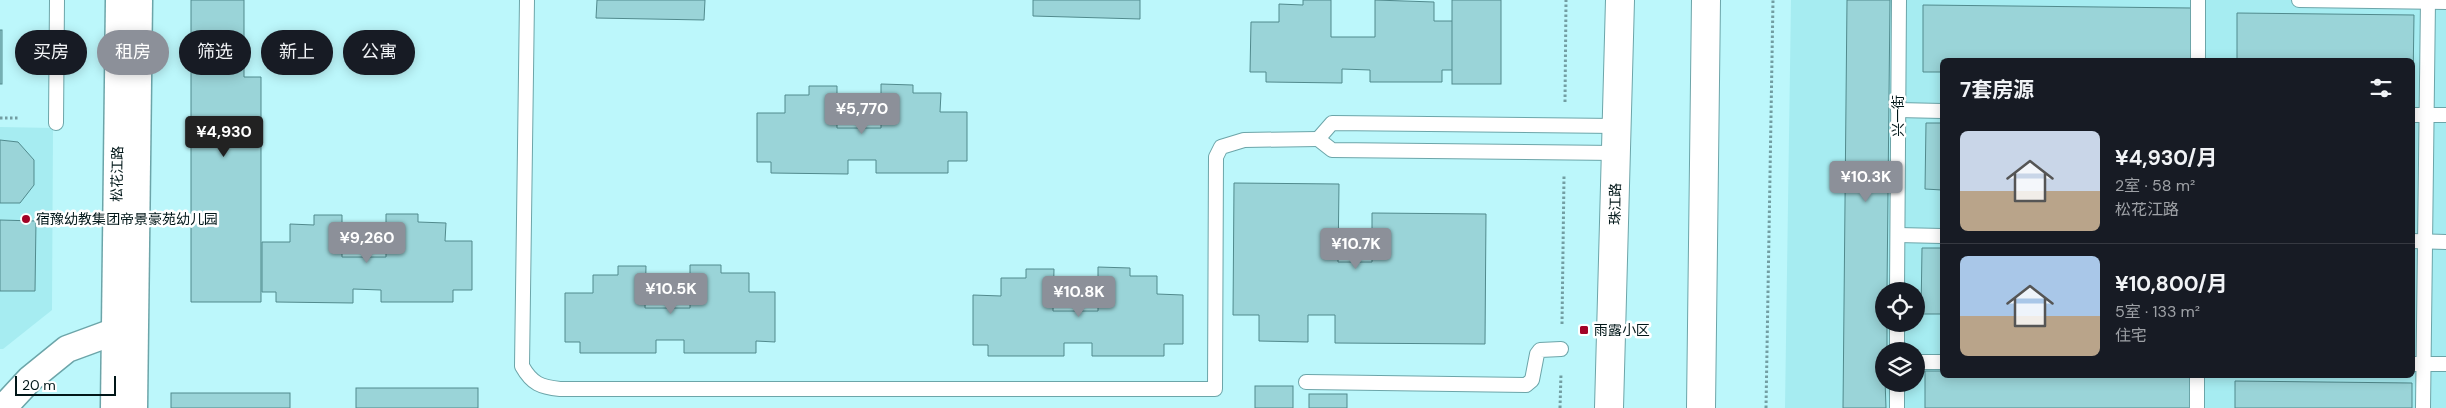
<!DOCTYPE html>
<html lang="zh">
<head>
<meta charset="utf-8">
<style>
  body { margin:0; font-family:"DM Sans","Noto Sans SC",sans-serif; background:#20242c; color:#f1f3f6; height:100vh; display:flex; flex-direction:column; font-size:19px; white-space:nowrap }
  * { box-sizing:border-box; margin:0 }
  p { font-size:16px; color:#9ea1a6 }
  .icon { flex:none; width:28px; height:28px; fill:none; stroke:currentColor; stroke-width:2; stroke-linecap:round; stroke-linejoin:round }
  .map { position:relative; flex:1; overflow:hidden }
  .side { position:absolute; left:1940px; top:58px; width:475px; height:320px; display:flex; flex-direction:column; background:#171b24; border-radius:8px; box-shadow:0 2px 12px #0003 }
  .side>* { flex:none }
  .banner { position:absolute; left:15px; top:30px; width:475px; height:45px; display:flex; gap:10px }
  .tools { position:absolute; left:1875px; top:282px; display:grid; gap:10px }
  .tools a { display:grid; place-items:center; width:50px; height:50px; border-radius:50%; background:#171b24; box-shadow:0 2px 12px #0003; font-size:25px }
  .scale { position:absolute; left:15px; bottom:12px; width:101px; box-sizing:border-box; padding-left:5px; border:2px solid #011618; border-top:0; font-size:14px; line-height:18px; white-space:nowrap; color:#011618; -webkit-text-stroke:4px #fff; paint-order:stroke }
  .price { position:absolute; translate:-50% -42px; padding:0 11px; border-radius:5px; background:#8c9099; color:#fff; font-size:16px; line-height:32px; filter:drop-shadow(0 1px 2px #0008) }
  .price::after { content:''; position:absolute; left:50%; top:30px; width:15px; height:11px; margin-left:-8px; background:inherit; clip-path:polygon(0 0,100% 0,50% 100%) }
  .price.current { background:#222; color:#fff }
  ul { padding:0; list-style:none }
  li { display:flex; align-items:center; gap:15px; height:125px; padding:0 20px }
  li+li { border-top:1px solid #363941 }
  li span { display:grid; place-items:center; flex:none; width:140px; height:100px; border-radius:8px; color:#555 }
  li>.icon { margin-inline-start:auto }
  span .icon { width:60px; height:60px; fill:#fffc; stroke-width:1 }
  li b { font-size:21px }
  h2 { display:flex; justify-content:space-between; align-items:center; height:60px; padding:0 20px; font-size:21px }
  .pill { padding:0 18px; border-radius:22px; background:#171b24; box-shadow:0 2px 12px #0003; font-size:18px; line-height:45px }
  .pill.current { background:#8c9099; color:#fff }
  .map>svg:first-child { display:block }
</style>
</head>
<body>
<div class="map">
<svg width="2446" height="408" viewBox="0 0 2446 408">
  <rect width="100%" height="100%" fill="#bcf7fb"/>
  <g fill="#a6ecf1" fill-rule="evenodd">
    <path d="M1791 0H2446V408H1785ZM1942 60H2412V375H1942ZM1884 291H1916V324H1884ZM1884 351H1916V384H1884Z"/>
    <polygon points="0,127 53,128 52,310 3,349 0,349"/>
  </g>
  <g fill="#9ad4d8" stroke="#518a8d">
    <polygon points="191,0 244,0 244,77 261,77 261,302 191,302"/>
    <polygon points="597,0 705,0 704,20 596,18"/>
    <polygon points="1033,0 1140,0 1140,19 1033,16"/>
    <polygon points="1303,0 1331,0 1331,37 1375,37 1375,0 1434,2 1434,21 1461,21 1461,70 1442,70 1442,82 1370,82 1370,70 1342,69 1342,83 1266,82 1266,72 1250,72 1251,22 1279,22 1279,4 1303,5"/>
    <rect x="1452" y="0" width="49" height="84"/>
    <polygon points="1847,0 1890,0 1887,291 1884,291 1884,324 1887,324 1887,351 1884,351 1886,408 1843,408"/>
    <polygon points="1923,5 2191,8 2191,60 1942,60 1942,72 1923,72"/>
    <polygon points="2237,13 2414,15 2413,83 2412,60 2237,60"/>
    <rect x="0" y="30" width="2" height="54"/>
    <polygon points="881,84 913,85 913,93 941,93 940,112 967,112 967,161 948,161 948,173 876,173 876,160 848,160 848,174 771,173 771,162 757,162 757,113 785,113 785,95 809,95 809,86 837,86 837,128 881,128"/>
    <polygon points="1926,123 1942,123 1942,190 1925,189"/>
    <polygon points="0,140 18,142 34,160 34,185 20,203 0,203"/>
    <polygon points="1234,183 1339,184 1338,262 1372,262 1372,213 1486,214 1485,344 1335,343 1335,315 1308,315 1308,342 1259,341 1259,315 1233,315"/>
    <polygon points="386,214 418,214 418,222 446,223 445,241 472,241 472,290 453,290 453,302 381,302 381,290 353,289 353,303 276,302 276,292 262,292 262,242 290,242 290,224 314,225 314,215 342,215 342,257 386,257"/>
    <polygon points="0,220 36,221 35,291 0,291"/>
    <polygon points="1922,248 1942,248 1942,314 1921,314"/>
    <polygon points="690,265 721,265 721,273 749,273 749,292 775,292 775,342 756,341 756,353 684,353 684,340 656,340 656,353 580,353 580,342 565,342 565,293 593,293 593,275 618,275 618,266 646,266 645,308 690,308"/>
    <polygon points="1098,267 1130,268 1130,276 1157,276 1157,294 1183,295 1183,344 1164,344 1164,356 1092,356 1092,343 1064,343 1064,356 988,356 988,345 973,345 973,295 1001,296 1001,278 1026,278 1026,269 1054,269 1053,311 1098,311"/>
    <polygon points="1925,371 1942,371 1942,375 2193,375 2193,408 1925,408"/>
    <polygon points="2235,381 2412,383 2412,408 2235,408"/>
    <rect x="1255" y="386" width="38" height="22"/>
    <rect x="356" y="388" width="122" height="20"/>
    <rect x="171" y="393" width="119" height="15"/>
    <rect x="1309" y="394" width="38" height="14"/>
  </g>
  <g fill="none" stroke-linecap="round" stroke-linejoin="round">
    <defs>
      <g id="service">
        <path d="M527 0 522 366C532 384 541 387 560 389H1215L1216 157 1221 147 1244 140 1318 139"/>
        <polyline points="2299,0 2446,2"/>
        <polyline points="2198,60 2198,0"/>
        <polyline points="1898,110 1942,111"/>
        <polyline points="2412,115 2446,115"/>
        <polyline points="56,123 57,0"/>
        <polyline points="1616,153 1332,150 1318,139 1332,123 1616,126"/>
        <polyline points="1898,235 1942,236"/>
        <polyline points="2412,241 2446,242"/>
        <polyline points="1897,291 1899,0"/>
        <polyline points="1897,351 1897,324"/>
        <polyline points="1916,362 1942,362"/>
        <polyline points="2412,364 2446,364"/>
        <polyline points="2197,375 2197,408"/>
        <polyline points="1306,382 1526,385 1532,380 1537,354 1540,350 1561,349"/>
        <polyline points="1897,408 1897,384"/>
        <polyline points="2423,408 2428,0"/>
      </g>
      <g id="minor">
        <polyline points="3,408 30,379 67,349 116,331"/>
        <polyline points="114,408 119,0"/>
        <polyline points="134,408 139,0"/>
      </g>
      <g id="tertiary">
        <polyline points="1609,408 1620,0"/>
        <polyline points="1701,408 1706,0"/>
      </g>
    </defs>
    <use href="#service" stroke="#6ca5a9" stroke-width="16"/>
    <use href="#minor" stroke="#6ca5a9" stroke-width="29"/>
    <use href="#tertiary" stroke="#6ca5a9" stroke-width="30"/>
    <g stroke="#729ea2" stroke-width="3" stroke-dasharray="2.5 2.5" stroke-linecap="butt">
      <polyline points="1565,102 1566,0"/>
      <polyline points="0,118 20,118"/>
      <polyline points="1562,324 1564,176"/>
      <polyline points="1560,408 1561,373"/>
      <polyline points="1766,408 1773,0"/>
    </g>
    <use href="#service" stroke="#fff" stroke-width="14"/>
    <use href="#minor" stroke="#fff" stroke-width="26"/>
    <use href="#tertiary" stroke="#fff" stroke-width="28"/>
  </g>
  <g fill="#a20326" stroke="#fff" stroke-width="2">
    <circle cx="26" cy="219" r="5"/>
    <rect x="1579" y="325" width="10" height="10" rx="2.5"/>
  </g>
  <g text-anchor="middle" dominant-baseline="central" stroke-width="5" stroke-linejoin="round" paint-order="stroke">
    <g font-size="14" fill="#011618" stroke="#fff">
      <text transform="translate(1898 116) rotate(-90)">兴一街</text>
      <text transform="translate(117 174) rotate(-89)">松花江路</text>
      <text transform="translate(1615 204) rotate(-89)">珠江路</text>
    </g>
    <g font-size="14" fill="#011618" stroke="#fff" text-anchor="start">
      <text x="36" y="219">宿豫幼教集团帝景豪苑幼儿园</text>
      <text x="1594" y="330">雨露小区</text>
    </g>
  </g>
</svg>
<div class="tools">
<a><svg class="icon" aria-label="locate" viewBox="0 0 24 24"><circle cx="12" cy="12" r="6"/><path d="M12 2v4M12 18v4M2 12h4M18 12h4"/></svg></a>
<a><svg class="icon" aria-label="layers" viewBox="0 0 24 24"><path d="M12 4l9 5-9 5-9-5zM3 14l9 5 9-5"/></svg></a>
</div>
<div class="scale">20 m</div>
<b class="price" style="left:862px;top:135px">¥5,770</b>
<b class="price current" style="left:224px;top:158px">¥4,930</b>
<b class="price" style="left:1866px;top:203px">¥10.3K</b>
<b class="price" style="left:367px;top:264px">¥9,260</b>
<b class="price" style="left:1356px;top:270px">¥10.7K</b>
<b class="price" style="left:671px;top:315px">¥10.5K</b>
<b class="price" style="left:1079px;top:318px">¥10.8K</b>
<div class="banner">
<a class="pill">买房</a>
<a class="pill current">租房</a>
<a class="pill">筛选</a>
<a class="pill">新上</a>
<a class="pill">公寓</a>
</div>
<section class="side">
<h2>7套房源<svg class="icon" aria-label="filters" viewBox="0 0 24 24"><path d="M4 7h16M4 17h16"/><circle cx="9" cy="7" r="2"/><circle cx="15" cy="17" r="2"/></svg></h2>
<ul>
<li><span style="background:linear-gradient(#c9d6e8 60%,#b9a48a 0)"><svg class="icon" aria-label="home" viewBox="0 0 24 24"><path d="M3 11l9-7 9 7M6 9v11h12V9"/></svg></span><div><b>¥4,930/月</b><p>2室 · 58 m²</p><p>松花江路</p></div></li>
<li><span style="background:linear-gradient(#a9c7e8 60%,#b9a48a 0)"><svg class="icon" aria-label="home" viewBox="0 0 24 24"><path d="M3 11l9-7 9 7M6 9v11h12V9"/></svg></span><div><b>¥10,800/月</b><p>5室 · 133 m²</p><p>住宅</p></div></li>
</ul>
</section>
</div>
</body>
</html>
